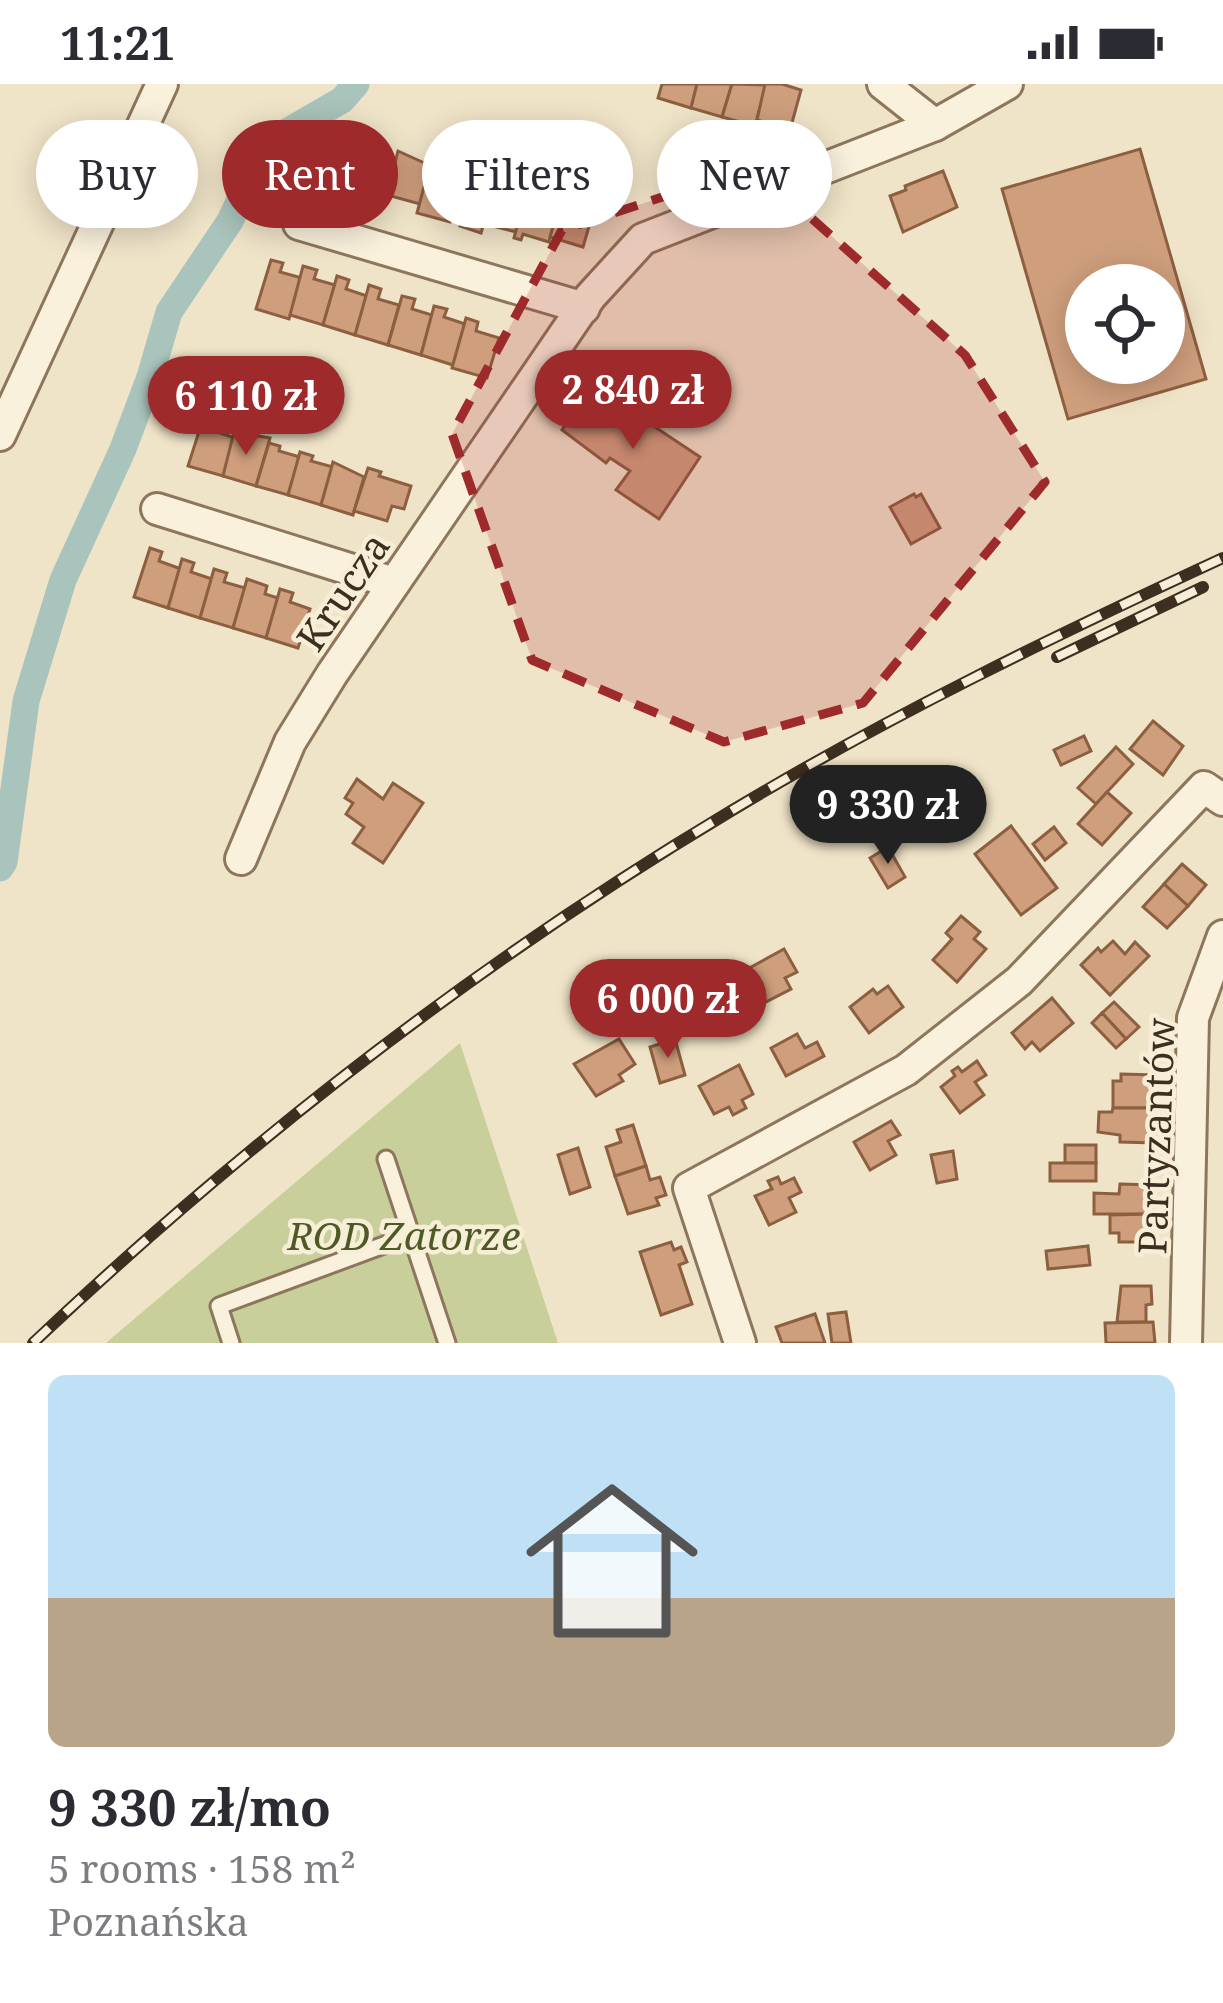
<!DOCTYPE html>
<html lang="en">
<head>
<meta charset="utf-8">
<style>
  body { margin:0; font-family:"Noto Serif",serif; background:#f2f2f3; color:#2b2b33; height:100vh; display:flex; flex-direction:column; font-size:45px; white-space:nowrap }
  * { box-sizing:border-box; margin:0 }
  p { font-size:39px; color:#7c7c81 }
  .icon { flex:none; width:66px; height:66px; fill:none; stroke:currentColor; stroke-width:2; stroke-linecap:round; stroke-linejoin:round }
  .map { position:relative; height:1259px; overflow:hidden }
  .side { display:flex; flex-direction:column; background:#fff; flex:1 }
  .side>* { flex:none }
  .banner { position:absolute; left:36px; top:36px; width:1152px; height:108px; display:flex; gap:24px }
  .tools { position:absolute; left:1065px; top:180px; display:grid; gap:24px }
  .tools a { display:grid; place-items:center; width:120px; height:120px; border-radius:50%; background:#fff; box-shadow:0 6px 30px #0003; font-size:60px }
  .price { position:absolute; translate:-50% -102px; padding:0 27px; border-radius:42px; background:#9e2a2b; color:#fff; font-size:39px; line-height:78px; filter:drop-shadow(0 3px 6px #0008) }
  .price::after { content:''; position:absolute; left:50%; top:72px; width:36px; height:27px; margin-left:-18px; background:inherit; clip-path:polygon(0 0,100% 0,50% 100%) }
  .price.selected { background:#222; color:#fff }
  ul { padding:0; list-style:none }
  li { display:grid; align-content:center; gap:24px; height:636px; padding:0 48px }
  li span { display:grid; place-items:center; height:372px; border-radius:18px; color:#555 }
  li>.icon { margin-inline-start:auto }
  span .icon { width:216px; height:216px; fill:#fffc; stroke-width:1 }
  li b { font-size:51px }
  .chip { padding:0 42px; border-radius:54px; background:#fff; box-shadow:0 6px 30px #0003; font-size:42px; line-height:108px }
  .chip.selected { background:#9e2a2b; color:#fff }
  .status { display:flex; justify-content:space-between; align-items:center; height:84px; padding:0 60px; background:#fff; direction:ltr }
  .status svg { height:33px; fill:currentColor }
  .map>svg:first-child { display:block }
</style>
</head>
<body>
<div class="status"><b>11:21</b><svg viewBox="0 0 49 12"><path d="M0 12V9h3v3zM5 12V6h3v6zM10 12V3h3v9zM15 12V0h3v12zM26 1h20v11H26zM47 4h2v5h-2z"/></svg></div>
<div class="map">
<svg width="1223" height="1259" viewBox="0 0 1223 1259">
  <rect width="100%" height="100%" fill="#f0e4c8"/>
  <polygon fill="#c9cf9b" points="460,959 558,1259 107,1259 107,1258"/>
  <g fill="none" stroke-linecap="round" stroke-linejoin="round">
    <polyline stroke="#a9c4bc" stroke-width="27" points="0,784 4,778 26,617 63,496 123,365 150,293 169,228 230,137 266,60 342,16 356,0"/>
  </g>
  <g fill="#cf9f7d" stroke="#8d5f41" stroke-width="3" fill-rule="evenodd">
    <polygon points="662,0 697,0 691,24 658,14"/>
    <polygon points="697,0 732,0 722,33 691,24"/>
    <polygon points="732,0 766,1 755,42 722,33"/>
    <polygon points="782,0 801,6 790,46 757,36 765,0"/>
    <polygon points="363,62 397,76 385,115 351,105"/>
    <path d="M1140 65 1206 295 1068 335 1002 105ZM1086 201H1164V279H1086Z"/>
    <polygon points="398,67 431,82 420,120 387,111"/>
    <polygon points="431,77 461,91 465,87 450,138 417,129"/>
    <polygon points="465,87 495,101 481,149 460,142 463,132 452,129"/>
    <polygon points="943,87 957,123 903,148 890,112 906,106 905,102"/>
    <polygon points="495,95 527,109 516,148 484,140"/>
    <polygon points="527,104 560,118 549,158 523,150 521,156 514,154"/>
    <polygon points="562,111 594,125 583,163 550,153"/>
    <polygon points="271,176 283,179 280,188 302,194 289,235 256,225"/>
    <polygon points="303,182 317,186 314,195 335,201 323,241 290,231"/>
    <polygon points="337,192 349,196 346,205 367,212 355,251 323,241"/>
    <polygon points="369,201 381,205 378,215 399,221 388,261 355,251"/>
    <polygon points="402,212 415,215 412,225 432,231 421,271 388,261"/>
    <polygon points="434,222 447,225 444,233 465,240 453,281 421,271"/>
    <polygon points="466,234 478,238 476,247 499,254 487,294 452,284"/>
    <polygon points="588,306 633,337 637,331 700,373 659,435 616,406 630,387 610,374 606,379 562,346 571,332 568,330"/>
    <polygon points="202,338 216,342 214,347 235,354 223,392 188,382"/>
    <polygon points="234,348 270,354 256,402 223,392"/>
    <polygon points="269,359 280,362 279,367 300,373 288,411 256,402"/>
    <polygon points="300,368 313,372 311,377 333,383 321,421 288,411"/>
    <polygon points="333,378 364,393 353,431 321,421"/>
    <polygon points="368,384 381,388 379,392 411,402 404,425 392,422 387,437 354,427"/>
    <polygon points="914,410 916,413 921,410 940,444 911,460 890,423"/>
    <polygon points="150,464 162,468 159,477 181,485 168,524 134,513"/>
    <polygon points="182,475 194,479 191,488 212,495 200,534 168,524"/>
    <polygon points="214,485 227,489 224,498 245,504 233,544 200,534"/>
    <polygon points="247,495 267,502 265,510 278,514 266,554 233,544"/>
    <polygon points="280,505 293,509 290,518 310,525 298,564 266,554"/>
    <polygon points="1153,637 1183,662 1163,691 1130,665"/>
    <polygon points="1084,652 1091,667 1061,681 1054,666"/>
    <polygon points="1116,663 1133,680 1096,720 1078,704"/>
    <polygon points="357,695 383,715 393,699 423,719 383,779 353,759 364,743 346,730 353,719 345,714"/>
    <polygon points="1107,708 1131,729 1102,761 1078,740"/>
    <polygon points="1011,742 1057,804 1021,831 975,770"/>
    <polygon points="1054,743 1066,759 1045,776 1033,760"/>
    <polygon points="888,763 905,793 888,804 870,774"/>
    <polygon points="1182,780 1206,801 1188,822 1164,800"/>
    <polygon points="1164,800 1188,822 1167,844 1143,823"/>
    <polygon points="961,832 980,848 974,855 986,865 957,898 933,876 952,855 946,849"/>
    <polygon points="1113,857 1125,870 1135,858 1149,872 1110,911 1081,881 1098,864 1101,868"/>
    <polygon points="784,865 797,888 785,894 791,905 760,921 742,888"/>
    <polygon points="888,902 903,923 869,949 850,923 873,905 877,910"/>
    <polygon points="1052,914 1073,939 1040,967 1032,958 1025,965 1012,949"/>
    <polygon points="1114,918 1139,943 1126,955 1102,929"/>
    <polygon points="1102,929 1126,955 1116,964 1092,939"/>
    <polygon points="797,950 805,964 817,958 824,972 786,992 771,964"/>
    <polygon points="619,955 635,980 619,991 623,997 596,1012 574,980"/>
    <polygon points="675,955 685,991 660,999 650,963"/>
    <polygon points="977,977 986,991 975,998 984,1011 960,1029 941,1003 955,992 952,987 958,983 962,988"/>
    <polygon points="739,981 753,1010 742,1016 746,1024 733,1031 729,1023 714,1030 699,1002"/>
    <polygon points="1121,990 1156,991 1155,1024 1113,1024 1113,997 1121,997"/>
    <polygon points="1113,1024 1155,1024 1155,1059 1120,1058 1120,1051 1098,1048 1099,1028 1112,1028"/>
    <polygon points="891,1037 900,1051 888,1057 896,1071 870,1086 854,1058"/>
    <polygon points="633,1041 646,1082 615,1092 606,1063 621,1058 617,1046"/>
    <rect x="1065" y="1061" width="31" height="18"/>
    <polygon points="578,1064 590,1103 570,1110 558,1071"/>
    <polygon points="953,1067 957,1095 937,1099 931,1071"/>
    <rect x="1050" y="1079" width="46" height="18"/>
    <polygon points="646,1082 650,1096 660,1093 666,1111 656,1114 659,1121 628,1130 615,1092"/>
    <polygon points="778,1093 781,1100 794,1094 801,1108 789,1114 796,1128 769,1141 755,1112 772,1105 768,1097"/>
    <polygon points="1120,1100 1154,1101 1153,1130 1094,1130 1094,1109 1119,1110"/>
    <polygon points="1153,1130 1153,1158 1119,1158 1119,1149 1110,1149 1110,1131"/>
    <polygon points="671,1158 674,1166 681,1163 687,1178 679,1181 692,1220 661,1231 640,1168"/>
    <polygon points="1088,1162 1090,1181 1048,1185 1046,1167"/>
    <polygon points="1121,1202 1151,1202 1152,1220 1146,1221 1146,1238 1117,1238"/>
    <polygon points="846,1228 851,1259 832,1259 828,1230"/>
    <polygon points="815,1230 825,1259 782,1259 776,1243"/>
    <polygon points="1153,1238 1155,1259 1106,1259 1105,1239"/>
  </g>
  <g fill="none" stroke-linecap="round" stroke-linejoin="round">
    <defs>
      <g id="lane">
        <polyline points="386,1075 447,1259"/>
        <polyline points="231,1259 219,1222 411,1151"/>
      </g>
      <g id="street">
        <polyline points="883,0 935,41"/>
        <polyline points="299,140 584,224"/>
        <polyline points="0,351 162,0"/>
        <polyline points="157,425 394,499"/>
        <polyline points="241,775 290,658 332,590 590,213 643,155 935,41 1007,0"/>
        <polyline points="740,1259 689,1104 906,986 1019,897 1204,703 1223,716"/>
        <polyline points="1186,1259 1193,934 1223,852"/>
      </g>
    </defs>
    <use href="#lane" stroke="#8d765c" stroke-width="21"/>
    <use href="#street" stroke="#8d765c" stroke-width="36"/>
    <use href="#lane" stroke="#faf1dc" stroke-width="15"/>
    <use href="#street" stroke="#faf1dc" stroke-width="30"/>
    <defs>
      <g id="rail">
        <polyline points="1057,573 1203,503"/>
        <path d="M33 1259C247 1057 478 878 731 727 889 632 1056 551 1223 474"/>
      </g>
    </defs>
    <use href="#rail" stroke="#3d2e20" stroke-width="12"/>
    <use href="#rail" stroke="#f7eed8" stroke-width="8" stroke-dasharray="22" stroke-linecap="butt"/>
  </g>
  <path fill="#9e2a2b" fill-opacity="0.2" stroke="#9e2a2b" stroke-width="9" stroke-dasharray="24 15" stroke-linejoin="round" d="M754 83 965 271 1045 398 863 619 724 658 532 576 452 350 562 146Z"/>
  <g text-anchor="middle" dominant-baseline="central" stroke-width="9" stroke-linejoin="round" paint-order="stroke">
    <g font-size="39" fill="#3d2e20" stroke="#f7eed8">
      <text transform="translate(342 507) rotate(-56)">Krucza</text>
      <text transform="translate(1155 1052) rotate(-88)">Partyzantów</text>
    </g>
    <g font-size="39" font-style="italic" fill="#4d5a26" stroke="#f7eed8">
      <text x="404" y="1150">ROD Zatorze</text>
    </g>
  </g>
</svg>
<div class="tools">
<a><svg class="icon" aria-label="locate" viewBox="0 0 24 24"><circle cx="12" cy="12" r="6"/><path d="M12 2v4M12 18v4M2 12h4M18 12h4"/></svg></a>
</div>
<b class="price" style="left:633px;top:368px">2 840 zł</b>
<b class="price" style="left:246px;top:374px">6 110 zł</b>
<b class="price selected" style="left:888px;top:783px">9 330 zł</b>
<b class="price" style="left:668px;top:977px">6 000 zł</b>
<div class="banner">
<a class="chip">Buy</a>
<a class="chip selected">Rent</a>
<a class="chip">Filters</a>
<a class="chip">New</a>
</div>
</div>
<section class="side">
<ul>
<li><span style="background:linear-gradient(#bfe0f5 60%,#b9a48a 0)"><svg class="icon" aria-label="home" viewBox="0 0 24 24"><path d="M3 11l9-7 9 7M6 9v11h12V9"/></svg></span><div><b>9 330 zł/mo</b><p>5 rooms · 158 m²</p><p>Poznańska</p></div></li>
</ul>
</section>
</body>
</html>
